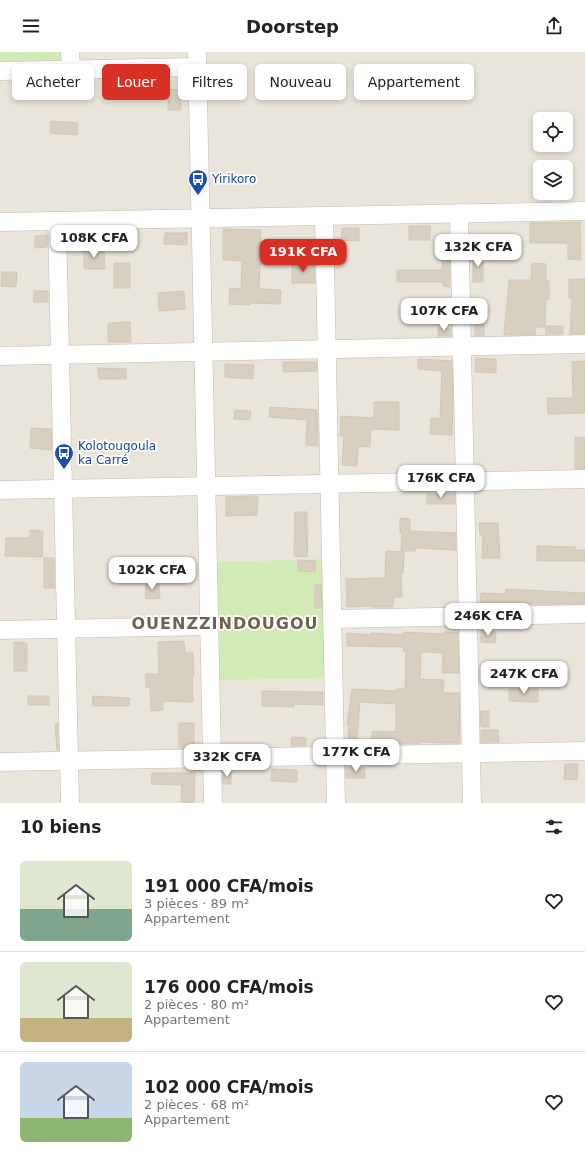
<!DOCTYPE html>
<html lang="fr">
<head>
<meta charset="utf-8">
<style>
  body { margin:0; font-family:"DejaVu Sans",sans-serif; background:#f6f6f6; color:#222; height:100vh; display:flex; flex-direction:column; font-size:15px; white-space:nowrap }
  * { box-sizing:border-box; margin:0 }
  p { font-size:13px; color:#767676 }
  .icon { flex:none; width:22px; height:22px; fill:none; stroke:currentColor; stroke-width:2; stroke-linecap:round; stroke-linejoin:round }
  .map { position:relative; height:751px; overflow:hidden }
  .details { display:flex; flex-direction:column; background:#fff; flex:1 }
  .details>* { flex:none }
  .top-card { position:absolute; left:12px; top:12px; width:561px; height:36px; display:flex; gap:8px }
  .fabs { position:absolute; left:533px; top:60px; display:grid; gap:8px }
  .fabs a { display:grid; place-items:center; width:40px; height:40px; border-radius:6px; background:#fff; box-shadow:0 2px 6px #0003; font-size:20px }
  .price { position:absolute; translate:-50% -34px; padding:0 9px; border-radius:8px; background:#fff; color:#222; font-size:13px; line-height:26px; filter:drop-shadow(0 1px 2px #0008) }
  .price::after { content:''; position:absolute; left:50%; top:24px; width:12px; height:9px; margin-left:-6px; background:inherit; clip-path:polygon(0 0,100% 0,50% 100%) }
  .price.active { background:#d93025; color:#fff }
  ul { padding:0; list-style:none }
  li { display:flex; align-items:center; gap:12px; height:100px; padding:0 20px }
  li+li { border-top:1px solid #e0e0e0 }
  li span { display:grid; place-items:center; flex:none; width:112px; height:80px; border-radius:6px; color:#555 }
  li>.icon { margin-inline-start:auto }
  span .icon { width:48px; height:48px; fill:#fffc; stroke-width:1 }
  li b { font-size:17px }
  h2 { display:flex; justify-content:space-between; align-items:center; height:48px; padding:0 20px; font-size:17px }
  .chip { padding:0 14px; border-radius:6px; background:#fff; box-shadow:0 2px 6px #0003; font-size:14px; line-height:36px }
  .chip.active { background:#d93025; color:#fff }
  header { display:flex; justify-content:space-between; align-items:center; height:52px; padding:0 20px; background:#fff; font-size:18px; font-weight:600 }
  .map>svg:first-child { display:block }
</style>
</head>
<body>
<header><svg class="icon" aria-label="menu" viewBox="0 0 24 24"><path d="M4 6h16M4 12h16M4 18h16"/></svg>Doorstep<svg class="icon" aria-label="share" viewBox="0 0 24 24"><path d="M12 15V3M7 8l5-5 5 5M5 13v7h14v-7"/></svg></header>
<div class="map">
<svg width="585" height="751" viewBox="0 0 585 751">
  <rect width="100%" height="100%" fill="#f6f3ec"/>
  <path fill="#eae5da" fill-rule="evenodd" d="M0 0H585V751H0ZM540 67H566V93H540ZM540 115H566V141H540Z"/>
  <g fill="#d2eab5">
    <polygon points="0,0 65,0 65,16 0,17"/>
    <polygon points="328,507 330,626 214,628 212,510"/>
  </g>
  <g fill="#d8cfc1" stroke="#d3c7b4">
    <polygon points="127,29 147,30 147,44 126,43"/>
    <polygon points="168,37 181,38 181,58 168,58"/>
    <polygon points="51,69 78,71 77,83 50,81"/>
    <polygon points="580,170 581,208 568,207 568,191 530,191 530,171"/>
    <rect x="409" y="174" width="21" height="14"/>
    <polygon points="342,176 359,176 359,189 341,188"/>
    <polygon points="223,177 261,178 260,190 272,190 270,213 260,212 259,237 281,238 280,252 250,251 250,253 229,252 230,236 241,237 242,209 223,208"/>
    <polygon points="165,181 187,181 187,193 164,192"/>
    <polygon points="47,183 47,195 35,196 35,184"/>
    <polygon points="104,197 105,217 84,217 84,198"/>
    <rect x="473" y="203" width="10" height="27"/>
    <polygon points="443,208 450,208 450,235 443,234 443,230 397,230 397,218 442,218"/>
    <polygon points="292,210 314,211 315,231 292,231"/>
    <rect x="114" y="211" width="16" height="25"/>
    <polygon points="532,211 546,212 546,229 549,229 549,247 546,247 545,275 536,275 535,283 504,283 509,228 531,228"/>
    <polygon points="2,220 17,220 16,235 1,234"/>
    <polygon points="569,227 585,227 585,282 570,282 572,246 569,246"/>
    <rect x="34" y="239" width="14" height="11"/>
    <polygon points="184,239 185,257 159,259 158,241"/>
    <polygon points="130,270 131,290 108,290 108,271"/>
    <polygon points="484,270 484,284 475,284 475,271"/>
    <rect x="546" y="274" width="17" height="8"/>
    <rect x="438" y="277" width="13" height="7"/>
    <polygon points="476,306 496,307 496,321 475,320"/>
    <polygon points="418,307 452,309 453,351 452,383 430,382 431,366 440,367 442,319 418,317"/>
    <polygon points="585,309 585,361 548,362 547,346 573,346 572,310"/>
    <polygon points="283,310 316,310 317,319 283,320"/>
    <polygon points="225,312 254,313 253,327 225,325"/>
    <polygon points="98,316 126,317 126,327 99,327"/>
    <polygon points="374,350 399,350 399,378 371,377 370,395 358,394 357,414 342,413 344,384 340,384 341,364 371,366 371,365 374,365"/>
    <polygon points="270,355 317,358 318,394 306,393 307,368 269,365"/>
    <polygon points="235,358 251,359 250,368 234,367"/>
    <polygon points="31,376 51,377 52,398 30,396"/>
    <polygon points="575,385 585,386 585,417 575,417"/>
    <rect x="427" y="442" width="28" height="10"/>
    <polygon points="253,444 258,444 257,463 226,464 226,445"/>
    <polygon points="295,460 307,460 307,478 308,478 307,505 294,504"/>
    <polygon points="400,466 410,467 410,479 456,481 456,498 415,496 415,499 401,499 402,481 400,481"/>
    <polygon points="479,471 498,471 500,506 482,506 483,483 480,483"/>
    <polygon points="30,478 43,479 42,505 5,504 6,486 30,486"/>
    <polygon points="537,494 575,495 575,498 585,498 585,509 537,509"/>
    <polygon points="386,499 404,500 403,521 401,521 402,545 394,545 393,555 372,555 372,554 347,555 346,527 385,526"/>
    <rect x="44" y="506" width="10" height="30"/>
    <polygon points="298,508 315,509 315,520 298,519"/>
    <polygon points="145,532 159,532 160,546 146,547"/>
    <polygon points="315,533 321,533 322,556 315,556"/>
    <polygon points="506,537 585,541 585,552 527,552 527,553 507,553 480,552 481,541 506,542"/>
    <polygon points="481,579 496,580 495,591 481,590"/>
    <polygon points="404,580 444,582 444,580 458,581 459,621 442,621 443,601 421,600 420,627 444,628 443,641 459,641 460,691 441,691 420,690 420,692 372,692 372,679 396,680 396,652 360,650 357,687 348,686 349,673 347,673 352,637 396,639 396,637 405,637 406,600 403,599 403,595 347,594 347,581 371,583 371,581 404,583"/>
    <polygon points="184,589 185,601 193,601 194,624 192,624 193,650 163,649 163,658 151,659 150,635 146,635 146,622 159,622 158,590"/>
    <polygon points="14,590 27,591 27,619 14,619"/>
    <polygon points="509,637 538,637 538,650 509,649"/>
    <polygon points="262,639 323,640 323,653 294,652 294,655 262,654"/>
    <rect x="28" y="644" width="21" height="9"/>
    <polygon points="93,644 130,646 129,654 92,654"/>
    <polygon points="480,659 489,659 489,675 481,675"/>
    <polygon points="58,671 58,698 57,698 55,672"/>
    <rect x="179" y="671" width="15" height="25"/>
    <polygon points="481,678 498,678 499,690 481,690"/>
    <polygon points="292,685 306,686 306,694 291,694"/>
    <polygon points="565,712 578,712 577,728 564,727"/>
    <rect x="346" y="716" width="19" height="10"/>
    <polygon points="272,717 297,718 297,730 271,729"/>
    <rect x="223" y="719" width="8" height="13"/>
    <polygon points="152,721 195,721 194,751 181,750 182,733 151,732"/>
  </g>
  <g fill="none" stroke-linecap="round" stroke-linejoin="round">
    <defs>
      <g id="minor">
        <polyline points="70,0 71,17"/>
        <polyline points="197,0 213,751"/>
        <polyline points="0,19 197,15"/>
        <polyline points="459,161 472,751"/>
        <polyline points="324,164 336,751"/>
        <polyline points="57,169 70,751"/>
        <polyline points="0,170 585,159"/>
        <polyline points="0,304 585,292"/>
        <polyline points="0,438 585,427"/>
        <polyline points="332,567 585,562"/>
        <polyline points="0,578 209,574"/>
        <polyline points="0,710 585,699"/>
      </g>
    </defs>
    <use href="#minor" stroke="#c2bbae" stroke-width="19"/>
    <use href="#minor" stroke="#fff" stroke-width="18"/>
  </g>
  <defs>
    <symbol id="bus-pin" viewBox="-11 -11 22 30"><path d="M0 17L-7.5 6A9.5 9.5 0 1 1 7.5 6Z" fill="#1a4fb4" stroke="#fff"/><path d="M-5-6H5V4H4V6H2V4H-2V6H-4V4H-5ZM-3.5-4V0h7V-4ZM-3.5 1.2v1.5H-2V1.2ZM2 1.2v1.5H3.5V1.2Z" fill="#fff"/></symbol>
  </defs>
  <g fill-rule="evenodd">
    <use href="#bus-pin" x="187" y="116" width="22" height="30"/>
    <use href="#bus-pin" x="53" y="390" width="22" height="30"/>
  </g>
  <g text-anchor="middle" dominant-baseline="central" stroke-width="3.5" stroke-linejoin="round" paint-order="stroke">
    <g font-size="12" fill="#164399" stroke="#fff" text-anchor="start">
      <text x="212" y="127">Yirikoro</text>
      <text x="78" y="394">Kolotougoula<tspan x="78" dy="14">ka Carré</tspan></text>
    </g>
    <g font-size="16" font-weight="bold" letter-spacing="1" fill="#6e6250" stroke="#fff">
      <text x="225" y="571">OUENZZINDOUGOU</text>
    </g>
  </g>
</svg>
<div class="fabs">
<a><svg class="icon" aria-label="locate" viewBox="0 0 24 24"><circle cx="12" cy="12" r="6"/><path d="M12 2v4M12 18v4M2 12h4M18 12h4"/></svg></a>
<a><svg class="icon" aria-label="layers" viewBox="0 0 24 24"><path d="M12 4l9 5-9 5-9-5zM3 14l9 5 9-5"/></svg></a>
</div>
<b class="price" style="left:94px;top:207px">108K CFA</b>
<b class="price" style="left:478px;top:216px">132K CFA</b>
<b class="price active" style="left:303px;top:221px">191K CFA</b>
<b class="price" style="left:444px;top:280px">107K CFA</b>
<b class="price" style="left:441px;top:447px">176K CFA</b>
<b class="price" style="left:152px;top:539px">102K CFA</b>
<b class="price" style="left:488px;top:585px">246K CFA</b>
<b class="price" style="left:524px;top:643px">247K CFA</b>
<b class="price" style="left:356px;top:721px">177K CFA</b>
<b class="price" style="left:227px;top:726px">332K CFA</b>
<div class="top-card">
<a class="chip">Acheter</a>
<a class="chip active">Louer</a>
<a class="chip">Filtres</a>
<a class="chip">Nouveau</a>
<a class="chip">Appartement</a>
</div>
</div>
<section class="details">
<h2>10 biens<svg class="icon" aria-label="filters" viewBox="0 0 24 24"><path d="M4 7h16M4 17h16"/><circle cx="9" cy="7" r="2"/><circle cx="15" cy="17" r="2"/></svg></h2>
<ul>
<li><span style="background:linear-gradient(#dfe7d0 60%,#7fa58c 0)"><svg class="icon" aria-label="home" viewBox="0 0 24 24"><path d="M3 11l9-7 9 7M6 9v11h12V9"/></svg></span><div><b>191 000 CFA/mois</b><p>3 pièces · 89 m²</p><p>Appartement</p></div><svg class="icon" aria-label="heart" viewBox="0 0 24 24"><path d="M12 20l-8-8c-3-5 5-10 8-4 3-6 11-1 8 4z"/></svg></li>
<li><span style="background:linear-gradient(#dfe7d0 70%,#c2b280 0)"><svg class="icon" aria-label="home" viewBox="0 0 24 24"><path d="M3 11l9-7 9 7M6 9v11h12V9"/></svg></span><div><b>176 000 CFA/mois</b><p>2 pièces · 80 m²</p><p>Appartement</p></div><svg class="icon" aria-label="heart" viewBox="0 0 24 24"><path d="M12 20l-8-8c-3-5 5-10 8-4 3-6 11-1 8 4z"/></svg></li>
<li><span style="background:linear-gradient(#c9d6e8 70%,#8fb573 0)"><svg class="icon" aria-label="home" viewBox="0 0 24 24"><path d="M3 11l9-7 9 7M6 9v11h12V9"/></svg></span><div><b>102 000 CFA/mois</b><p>2 pièces · 68 m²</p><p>Appartement</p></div><svg class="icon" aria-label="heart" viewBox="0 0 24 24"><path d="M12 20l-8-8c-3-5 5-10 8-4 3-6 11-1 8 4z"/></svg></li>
</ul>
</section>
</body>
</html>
